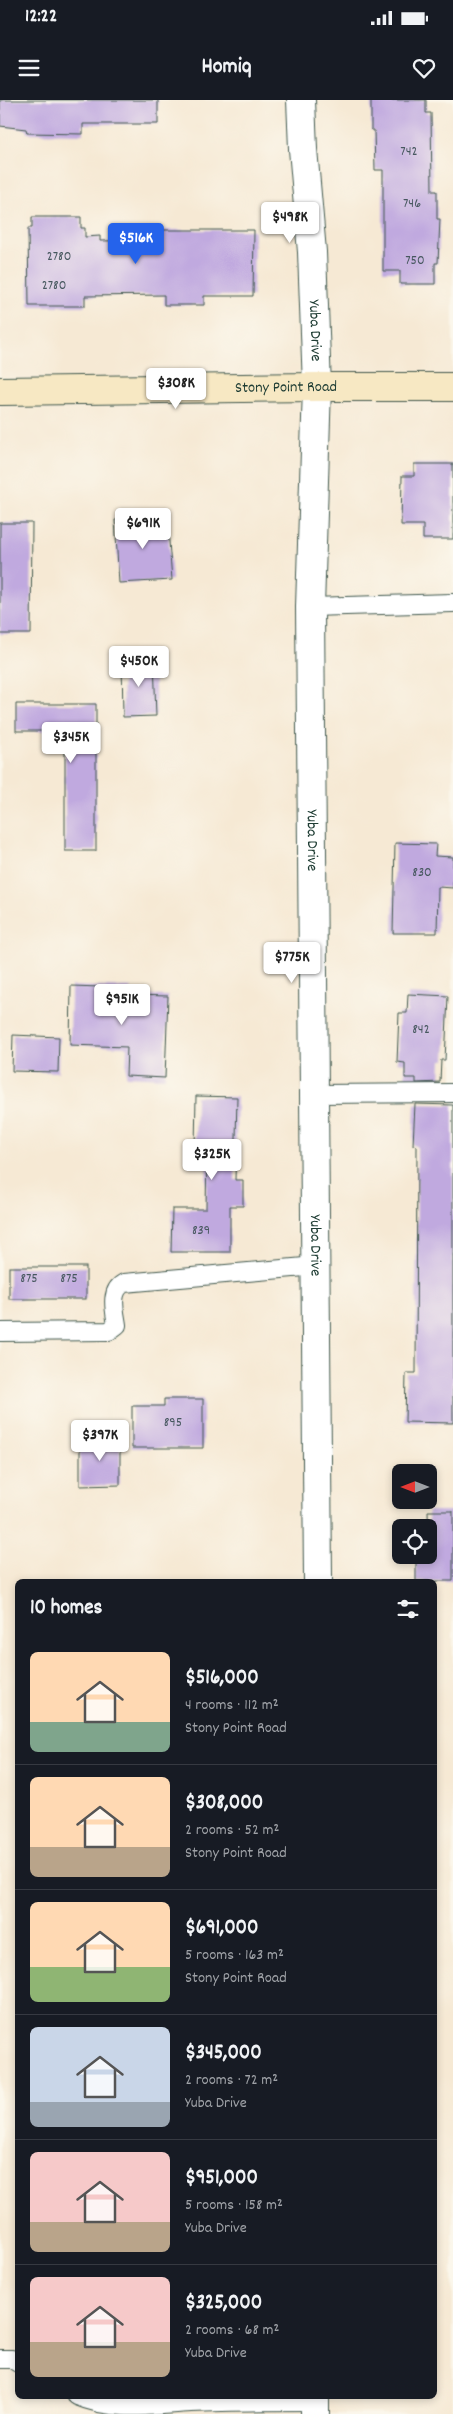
<!DOCTYPE html>
<html lang="en">
<head>
<meta charset="utf-8">
<style>
  body { margin:0; font-family:Dekko,sans-serif; background:#20242c; color:#f1f3f6; height:100vh; display:flex; flex-direction:column; font-size:19px; white-space:nowrap }
  * { box-sizing:border-box; margin:0 }
  p { font-size:16px; color:#9ea1a6 }
  .icon { flex:none; width:28px; height:28px; fill:none; stroke:currentColor; stroke-width:2; stroke-linecap:round; stroke-linejoin:round }
  .map { position:relative; flex:1; overflow:hidden }
  .sheet { position:absolute; left:15px; top:1479px; width:422px; height:820px; display:flex; flex-direction:column; background:#171b24; border-radius:8px; box-shadow:0 2px 8px #0003 }
  .sheet>* { flex:none }
  .needle { width:32px; rotate:270deg }
  .fabs { position:absolute; left:392px; top:1364px; display:grid; gap:10px }
  .fabs a { display:grid; place-items:center; width:45px; height:45px; border-radius:8px; background:#171b24; box-shadow:0 2px 8px #0003; font-size:25px }
  .price { position:absolute; translate:-50% -42px; padding:0 11px; border-radius:5px; background:#fff; color:#222; font-size:16px; line-height:32px; filter:drop-shadow(0 1px 2px #0008) }
  .price::after { content:''; position:absolute; left:50%; top:30px; width:15px; height:11px; margin-left:-8px; background:inherit; clip-path:polygon(0 0,100% 0,50% 100%) }
  .price.active { background:#2563eb; color:#fff }
  ul { padding:0; list-style:none }
  li { display:flex; align-items:center; gap:15px; height:125px; padding:0 15px }
  li+li { border-top:1px solid #363941 }
  li span { display:grid; place-items:center; flex:none; width:140px; height:100px; border-radius:8px; color:#555 }
  li>.icon { margin-inline-start:auto }
  span .icon { width:60px; height:60px; fill:#fffc; stroke-width:1 }
  li b { font-size:21px }
  h2 { display:flex; justify-content:space-between; align-items:center; height:60px; padding:0 15px; font-size:21px }
  .status { display:flex; justify-content:space-between; align-items:center; height:35px; padding:0 25px; background:#171b24; direction:ltr }
  .status svg { height:14px; fill:currentColor }
  header { display:flex; justify-content:space-between; align-items:center; height:65px; padding:0 15px; background:#171b24; font-size:22px; font-weight:800 }
  .map>svg:first-child { display:block }
</style>
</head>
<body>
<div class="status"><b>12:22</b><svg viewBox="0 0 49 12"><path d="M0 12V9h3v3zM5 12V6h3v6zM10 12V3h3v9zM15 12V0h3v12zM26 1h20v11H26zM47 4h2v5h-2z"/></svg></div>
<header><svg class="icon" aria-label="menu" viewBox="0 0 24 24"><path d="M4 6h16M4 12h16M4 18h16"/></svg>Homiq<svg class="icon" aria-label="heart" viewBox="0 0 24 24"><path d="M12 20l-8-8c-3-5 5-10 8-4 3-6 11-1 8 4z"/></svg></header>
<div class="map">
<svg width="453" height="2314" viewBox="0 0 453 2314">
  <rect width="100%" height="100%" fill="#fbf7ec"/>
  <filter id="ink" filterUnits="userSpaceOnUse"><feTurbulence type="fractalNoise" baseFrequency=".02" numOctaves="2"/><feDisplacementMap in="SourceGraphic" scale="10" xChannelSelector="R" yChannelSelector="G"/><feConvolveMatrix kernelMatrix="1 2 1 2 8 2 1 2 1" color-interpolation-filters="sRGB"/></filter>
  <filter id="wash" filterUnits="userSpaceOnUse"><feTurbulence type="fractalNoise" baseFrequency=".0096" numOctaves="4" result="noise"/><feDisplacementMap in="SourceGraphic" scale="20" xChannelSelector="R" yChannelSelector="G"/><feGaussianBlur stdDeviation="1.12" result="paint"/><feColorMatrix in="noise" values="0 0 0 0 0 0 0 0 0 0 0 0 0 0 0 0 0 1.4 0 .05"/><feComposite in="paint" operator="in"/></filter>
  <g filter="url(#wash)">
    <rect width="100%" height="100%" fill="#f6e9d4"/>
    <g id="blocks">
      <g fill="#c0a9df">
        <polygon points="0,0 158,0 158,24 83,24 83,34 27,33 26,29 0,26"/>
        <polygon points="371,0 426,0 426,13 431,13 432,91 437,91 437,119 440,119 438,163 435,163 435,184 400,184 400,171 383,171 383,70 375,70 374,30 371,30"/>
        <polygon points="32,117 81,117 81,128 85,128 85,137 100,136 100,141 161,140 161,130 254,130 253,196 204,196 204,205 164,205 164,195 85,196 85,206 29,206 28,128 32,128"/>
        <polygon points="414,364 453,364 453,439 423,439 423,425 401,425 402,376 414,376"/>
        <polygon points="167,416 172,480 119,483 115,420"/>
        <polygon points="0,423 32,423 31,534 0,534"/>
        <polygon points="154,559 156,616 123,617 122,560"/>
        <polygon points="16,604 96,604 96,751 65,751 65,631 16,631"/>
        <polygon points="395,743 436,744 435,756 453,757 453,788 438,787 437,833 393,833"/>
        <polygon points="71,886 131,888 131,895 168,896 165,978 126,976 127,947 70,945"/>
        <polygon points="408,894 448,896 445,960 441,960 440,982 416,983 416,978 405,978 405,963 397,962 399,913 407,913"/>
        <polygon points="13,935 59,937 58,972 12,971"/>
        <polygon points="196,996 237,997 235,1080 243,1080 243,1106 230,1106 230,1152 171,1152 172,1109 206,1109 207,1047 195,1047"/>
        <polygon points="415,1004 453,1005 453,1323 405,1322 406,1273 416,1273 417,1046 413,1045"/>
        <rect x="9" y="1167" width="77" height="32"/>
        <polygon points="164,1299 203,1299 203,1348 132,1348 132,1306 164,1306"/>
        <polygon points="120,1339 120,1385 80,1386 80,1340"/>
        <polygon points="428,1411 453,1411 453,1481 416,1481 416,1455 429,1455"/>
      </g>
    </g>
  </g>
  <g filter="url(#ink)">
    <use href="#blocks" fill-opacity="0" stroke="#3f574c" stroke-width="1"/>
    <g fill="none" stroke-linecap="round" stroke-linejoin="round">
      <defs>
        <g id="lane">
          <polyline points="310,507 453,503"/>
          <polyline points="314,994 453,993"/>
          <path d="M0 1232 109 1231 117 1225C115 1211 109 1191 124 1183L316 1166"/>
          <polyline points="0,2259 12,2259 18,2263"/>
          <path d="M77 2296C114 2312 152 2305 191 2303 232 2301 274 2301 315 2301"/>
        </g>
        <g id="street">
          <path id="s1" d="M301 0 303 49 312 152 317 287 310 507 318 1481"/>
          <polyline points="315,2314 315,2296"/>
        </g>
        <g id="secondary">
          <path id="s2" d="M0 291 317 287H453"/>
        </g>
      </defs>
      <use href="#lane" stroke="#3f574c" stroke-width="20"/>
      <use href="#street" stroke="#3f574c" stroke-width="30"/>
      <use href="#secondary" stroke="#3f574c" stroke-width="30"/>
      <use href="#lane" stroke="#fff" stroke-width="18"/>
      <use href="#street" stroke="#fff" stroke-width="28"/>
      <use href="#secondary" stroke="#f7e8c3" stroke-width="28"/>
    </g>
  </g>
  <g text-anchor="middle" dominant-baseline="central" stroke-width="4.5" stroke-linejoin="round" paint-order="stroke">
    <g font-size="14" fill="#47585f">
      <text x="409" y="52">742</text>
      <text x="412" y="104">746</text>
      <text x="59" y="157">2780</text>
      <text x="415" y="161">750</text>
      <text x="54" y="186">2780</text>
      <text x="422" y="773">830</text>
      <text x="421" y="930">842</text>
      <text x="201" y="1131">839</text>
      <text x="29" y="1179">875</text>
      <text x="69" y="1179">875</text>
      <text x="173" y="1323">895</text>
    </g>
    <g font-size="16" fill="#1f3d34" stroke="#fbf7ec">
      <text stroke="none"><textPath href="#s1" startOffset="231">Yuba Drive</textPath></text>
      <text stroke="none"><textPath href="#s2" startOffset="286">Stony Point Road</textPath></text>
      <text stroke="none"><textPath href="#s1" startOffset="741">Yuba Drive</textPath></text>
      <text stroke="none"><textPath href="#s1" startOffset="1146">Yuba Drive</textPath></text>
    </g>
  </g>
</svg>
<div class="fabs">
<a><svg class="needle" viewBox="-14 -14 28 28"><path d="M0-13l5 13h-10z" fill="#e53935"/><path d="M0 13l5-13h-10z" fill="#9ea1a6"/></svg></a>
<a><svg class="icon" aria-label="locate" viewBox="0 0 24 24"><circle cx="12" cy="12" r="6"/><path d="M12 2v4M12 18v4M2 12h4M18 12h4"/></svg></a>
</div>
<b class="price" style="left:290px;top:144px">$498K</b>
<b class="price active" style="left:136px;top:165px">$516K</b>
<b class="price" style="left:176px;top:310px">$308K</b>
<b class="price" style="left:143px;top:450px">$691K</b>
<b class="price" style="left:139px;top:588px">$450K</b>
<b class="price" style="left:71px;top:664px">$345K</b>
<b class="price" style="left:292px;top:884px">$775K</b>
<b class="price" style="left:122px;top:926px">$951K</b>
<b class="price" style="left:212px;top:1081px">$325K</b>
<b class="price" style="left:100px;top:1362px">$397K</b>
<section class="sheet">
<h2>10 homes<svg class="icon" aria-label="filters" viewBox="0 0 24 24"><path d="M4 7h16M4 17h16"/><circle cx="9" cy="7" r="2"/><circle cx="15" cy="17" r="2"/></svg></h2>
<ul>
<li><span style="background:linear-gradient(#ffd9b3 70%,#7fa58c 0)"><svg class="icon" aria-label="home" viewBox="0 0 24 24"><path d="M3 11l9-7 9 7M6 9v11h12V9"/></svg></span><div><b>$516,000</b><p>4 rooms · 112 m²</p><p>Stony Point Road</p></div></li>
<li><span style="background:linear-gradient(#ffd9b3 70%,#b9a48a 0)"><svg class="icon" aria-label="home" viewBox="0 0 24 24"><path d="M3 11l9-7 9 7M6 9v11h12V9"/></svg></span><div><b>$308,000</b><p>2 rooms · 52 m²</p><p>Stony Point Road</p></div></li>
<li><span style="background:linear-gradient(#ffd9b3 65%,#8fb573 0)"><svg class="icon" aria-label="home" viewBox="0 0 24 24"><path d="M3 11l9-7 9 7M6 9v11h12V9"/></svg></span><div><b>$691,000</b><p>5 rooms · 163 m²</p><p>Stony Point Road</p></div></li>
<li><span style="background:linear-gradient(#c9d6e8 75%,#9aa5b1 0)"><svg class="icon" aria-label="home" viewBox="0 0 24 24"><path d="M3 11l9-7 9 7M6 9v11h12V9"/></svg></span><div><b>$345,000</b><p>2 rooms · 72 m²</p><p>Yuba Drive</p></div></li>
<li><span style="background:linear-gradient(#f6c9c9 70%,#b9a48a 0)"><svg class="icon" aria-label="home" viewBox="0 0 24 24"><path d="M3 11l9-7 9 7M6 9v11h12V9"/></svg></span><div><b>$951,000</b><p>5 rooms · 158 m²</p><p>Yuba Drive</p></div></li>
<li><span style="background:linear-gradient(#f6c9c9 65%,#b9a48a 0)"><svg class="icon" aria-label="home" viewBox="0 0 24 24"><path d="M3 11l9-7 9 7M6 9v11h12V9"/></svg></span><div><b>$325,000</b><p>2 rooms · 68 m²</p><p>Yuba Drive</p></div></li>
</ul>
</section>
</div>
</body>
</html>
